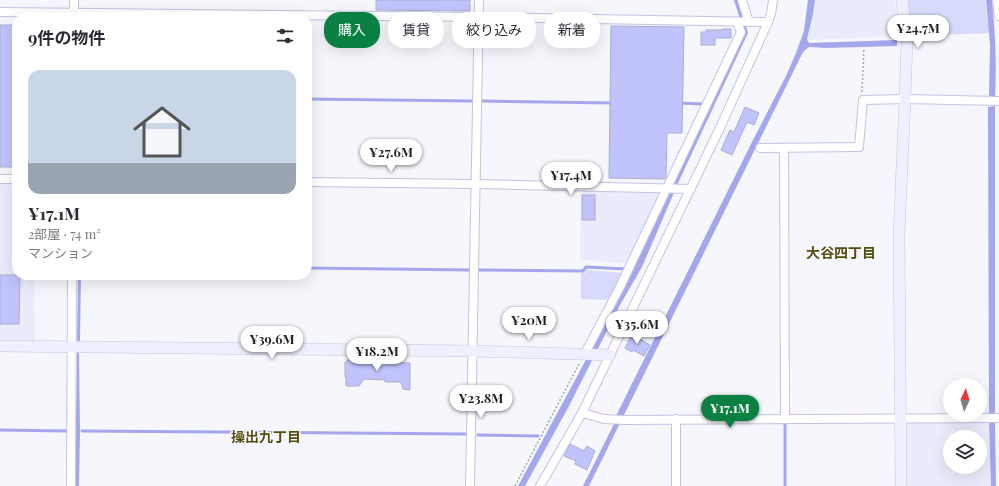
<!DOCTYPE html>
<html lang="ja">
<head>
<meta charset="utf-8">
<style>
  body { margin:0; font-family:"Playfair Display","Noto Sans JP",serif; background:#f7f7f7; color:#2b2b33; height:100vh; display:flex; flex-direction:column; font-size:15px; white-space:nowrap }
  * { box-sizing:border-box; margin:0 }
  p { font-size:13px; color:#7c7c81 }
  .icon { flex:none; width:22px; height:22px; fill:none; stroke:currentColor; stroke-width:2; stroke-linecap:round; stroke-linejoin:round }
  .map { position:relative; flex:1; overflow:hidden }
  .side { position:absolute; left:12px; top:12px; width:300px; height:268px; display:flex; flex-direction:column; background:#fff; border-radius:16px; box-shadow:0 4px 16px #0002 }
  .side>* { flex:none }
  .banner { position:absolute; left:324px; top:12px; width:380px; height:36px; display:flex; gap:8px }
  .needle { width:26px; rotate:4deg }
  .tools { position:absolute; left:943px; top:378px; display:grid; gap:8px }
  .tools a { display:grid; place-items:center; width:44px; height:44px; border-radius:50%; background:#fff; box-shadow:0 4px 16px #0002; font-size:20px }
  .price { position:absolute; translate:-50% -34px; padding:0 9px; border-radius:14px; background:#fff; color:#222; font-size:13px; line-height:26px; filter:drop-shadow(0 1px 2px #0008) }
  .price::after { content:''; position:absolute; left:50%; top:24px; width:12px; height:9px; margin-left:-6px; background:inherit; clip-path:polygon(0 0,100% 0,50% 100%) }
  .price.active { background:#0b8043; color:#fff }
  ul { padding:0; list-style:none }
  li { display:grid; align-content:center; gap:8px; height:212px; padding:0 16px }
  li+li { border-top:1px solid #e1e1e2 }
  li span { display:grid; place-items:center; height:124px; border-radius:12px; color:#555 }
  li>.icon { margin-inline-start:auto }
  span .icon { width:72px; height:72px; fill:#fffc; stroke-width:1 }
  li b { font-size:17px }
  h2 { display:flex; justify-content:space-between; align-items:center; height:48px; padding:0 16px; font-size:17px }
  .pill { padding:0 14px; border-radius:16px; background:#fff; box-shadow:0 4px 16px #0002; font-size:14px; line-height:36px }
  .pill.active { background:#0b8043; color:#fff }
  .map>svg:first-child { display:block }
</style>
</head>
<body>
<div class="map">
<svg width="999" height="486" viewBox="0 0 999 486">
  <rect width="100%" height="100%" fill="#f6f6fd"/>
  <g fill="#eaecfb" fill-rule="evenodd">
    <polygon points="815,0 895,0 900,36 807,40 813,14"/>
    <polygon points="0,184 17,185 17,275 34,275 35,341 0,341"/>
    <polygon points="581,189 660,192 662,195 627,263 580,260"/>
    <path d="M989 421 991 486H906V423L908 422ZM950 437H980V467H950Z"/>
  </g>
  <g fill="#d7dafb">
    <polygon points="907,0 985,0 989,33 912,36"/>
    <polygon points="586,270 624,273 611,300 581,299 581,273 585,273"/>
  </g>
  <g fill="#a4a7ec">
    <polygon points="734,0 739,0 748,33 679,181 642,267 620,305 569,406 525,486 518,486 624,289 744,33"/>
    <polygon points="808,0 815,0 813,14 807,39 809,43 897,40 897,46 826,48 809,47 803,52 589,486 583,486 615,422 616,416 754,138 786,76 796,53 804,31"/>
    <path d="M986 0H992C995 32 997 64 995 97L989 96 990 45Z"/>
    <polygon points="995,106 995,421 996,486 991,486 989,421 988,107"/>
    <polygon points="78,275 81,275 80,341 77,341"/>
    <polygon points="77,352 79,352 80,431 79,486 75,486"/>
  </g>
  <g fill="none" stroke-linecap="round" stroke-linejoin="round">
    <g stroke="#a4a7ec" stroke-width="3">
      <polyline points="307,99 471,101"/>
      <polyline points="481,101 613,103"/>
      <polyline points="679,103 702,104"/>
      <polyline points="307,268 470,270"/>
      <polyline points="479,270 583,271 586,267 626,269"/>
      <polyline points="0,430 66,431"/>
      <polyline points="82,431 465,434"/>
      <polyline points="478,435 538,436"/>
      <polyline points="785,486 785,421"/>
    </g>
  </g>
  <g fill="#c1c4fc" stroke="#aaadca">
    <polygon points="376,0 470,0 470,11 376,10"/>
    <rect x="0" y="25" width="17" height="142"/>
    <polygon points="611,26 684,27 682,133 667,133 666,177 665,179 609,178"/>
    <polygon points="722,29 731,29 731,38 715,38 715,45 701,45 701,32 706,32 706,30 722,30"/>
    <polygon points="745,107 759,113 754,125 747,122 732,155 721,150 730,130 734,132"/>
    <rect x="582" y="195" width="13" height="25"/>
    <polygon points="0,275 20,275 19,324 0,324"/>
    <polygon points="632,334 650,345 644,356 633,350 632,352 625,348"/>
    <polygon points="347,360 369,360 369,362 410,363 410,390 403,389 401,382 385,382 385,380 364,379 359,386 346,386 346,377 345,377 345,362 347,362"/>
    <polygon points="570,444 584,451 587,446 595,451 587,470 575,464 576,461 564,456"/>
  </g>
  <g fill="none" stroke-linecap="round" stroke-linejoin="round">
    <defs>
      <g id="street">
        <polyline points="742,0 749,22"/>
        <polyline points="997,0 999,16"/>
        <polyline points="0,12 478,17 768,22"/>
        <polyline points="74,17 74,0"/>
        <polyline points="760,148 859,147 863,100 905,99 999,101"/>
        <polyline points="784,148 785,418"/>
        <polyline points="0,179 17,179"/>
        <polyline points="307,182 475,184 691,189"/>
        <polyline points="584,355 620,287 741,32 737,22"/>
        <polyline points="582,413 604,419 624,420 999,418"/>
        <polyline points="676,419 676,486"/>
        <polyline points="71,486 72,275"/>
        <polyline points="470,486 479,0"/>
        <polyline points="540,486 582,413 610,355 719,130 768,22 771,14 773,0"/>
      </g>
      <g id="secondary">
        <polyline points="0,346 472,351 610,355"/>
        <polyline points="901,486 899,233 905,99 907,40 902,0"/>
      </g>
    </defs>
    <use href="#street" stroke="#c2c4e3" stroke-width="10"/>
    <use href="#secondary" stroke="#c2c4e3" stroke-width="12"/>
    <g stroke="#a7a7af" stroke-width="1.5" stroke-dasharray="2 2" stroke-linecap="butt">
      <polyline points="862,92 864,48"/>
      <polyline points="515,486 579,364"/>
    </g>
    <use href="#street" stroke="#fff" stroke-width="8"/>
    <use href="#secondary" stroke="#eff0fd" stroke-width="11"/>
  </g>
  <g text-anchor="middle" dominant-baseline="central" stroke-width="3" stroke-linejoin="round" paint-order="stroke">
    <g font-size="14" font-weight="bold" fill="#564e0f" stroke="#f6f6fd">
      <text x="841" y="252">大谷四丁目</text>
      <text x="266" y="436">操出九丁目</text>
    </g>
  </g>
</svg>
<div class="tools">
<a><svg class="needle" viewBox="-14 -14 28 28"><path d="M0-13l5 13h-10z" fill="#e53935"/><path d="M0 13l5-13h-10z" fill="#7c7c81"/></svg></a>
<a><svg class="icon" aria-label="layers" viewBox="0 0 24 24"><path d="M12 4l9 5-9 5-9-5zM3 14l9 5 9-5"/></svg></a>
</div>
<b class="price" style="left:918px;top:49px">¥24.7M</b>
<b class="price" style="left:391px;top:173px">¥27.6M</b>
<b class="price" style="left:571px;top:196px">¥17.4M</b>
<b class="price" style="left:529px;top:341px">¥20M</b>
<b class="price" style="left:637px;top:345px">¥35.6M</b>
<b class="price" style="left:272px;top:360px">¥39.6M</b>
<b class="price" style="left:377px;top:372px">¥18.2M</b>
<b class="price" style="left:481px;top:419px">¥23.8M</b>
<b class="price active" style="left:730px;top:429px">¥17.1M</b>
<div class="banner">
<a class="pill active">購入</a>
<a class="pill">賃貸</a>
<a class="pill">絞り込み</a>
<a class="pill">新着</a>
</div>
<section class="side">
<h2>9件の物件<svg class="icon" aria-label="filters" viewBox="0 0 24 24"><path d="M4 7h16M4 17h16"/><circle cx="9" cy="7" r="2"/><circle cx="15" cy="17" r="2"/></svg></h2>
<ul>
<li><span style="background:linear-gradient(#c9d6e8 75%,#9aa5b1 0)"><svg class="icon" aria-label="home" viewBox="0 0 24 24"><path d="M3 11l9-7 9 7M6 9v11h12V9"/></svg></span><div><b>¥17.1M</b><p>2部屋 · 74 m²</p><p>マンション</p></div></li>
</ul>
</section>
</div>
</body>
</html>
